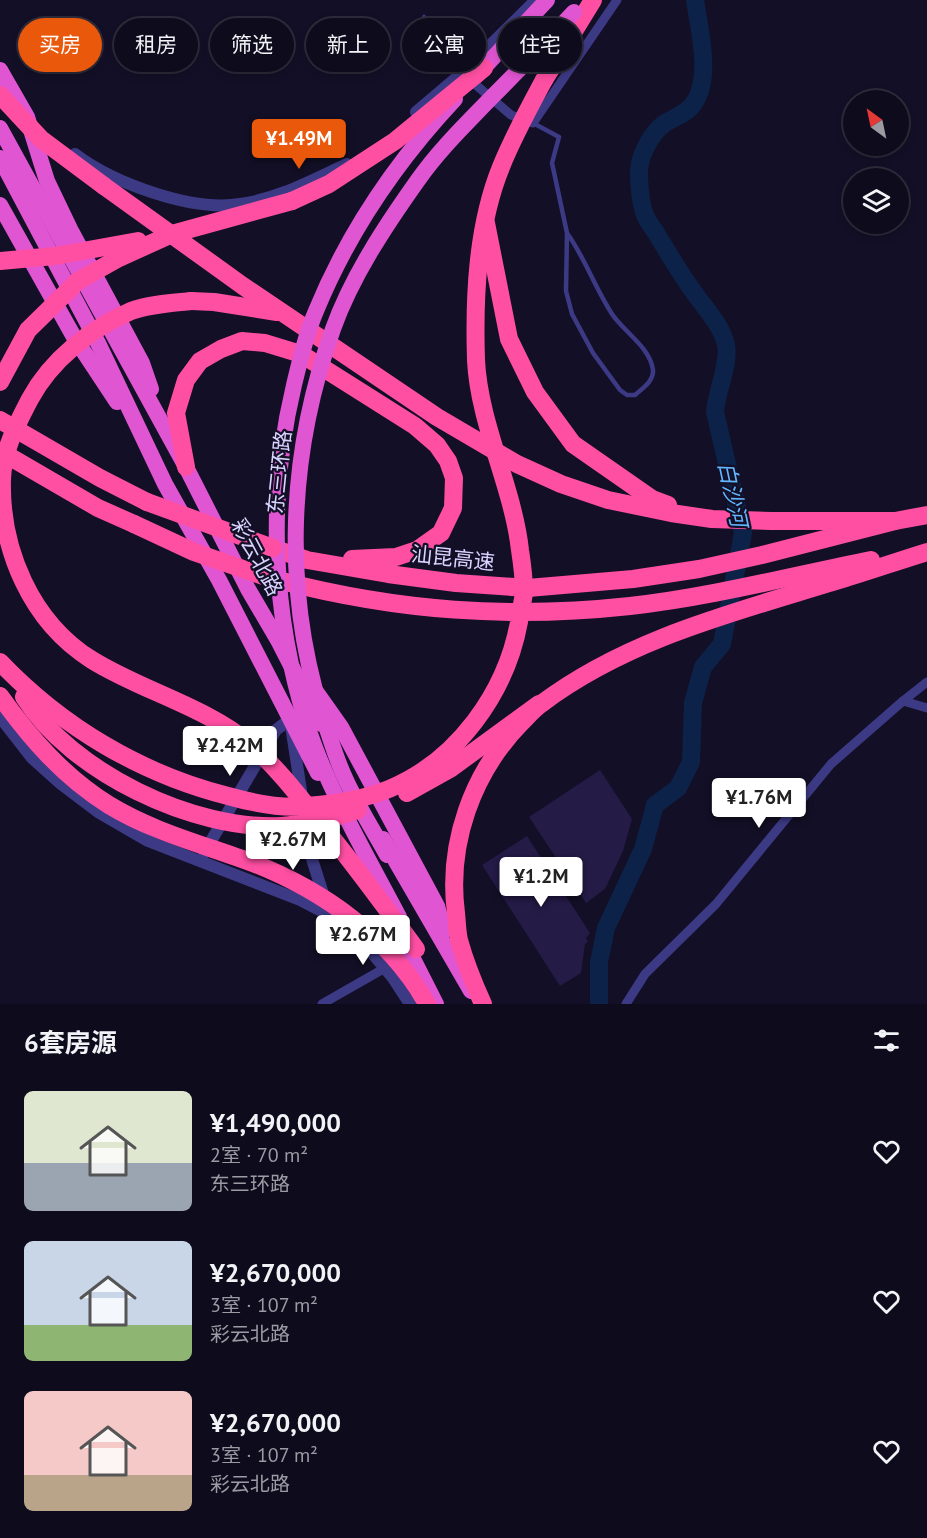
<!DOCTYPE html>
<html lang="zh">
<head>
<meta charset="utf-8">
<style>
  body { margin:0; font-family:"PT Sans","Noto Sans SC",sans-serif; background:#171425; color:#f1f3f6; height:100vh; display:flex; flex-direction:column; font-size:22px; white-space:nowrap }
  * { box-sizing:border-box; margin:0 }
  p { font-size:20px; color:#9b9ba3 }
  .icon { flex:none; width:33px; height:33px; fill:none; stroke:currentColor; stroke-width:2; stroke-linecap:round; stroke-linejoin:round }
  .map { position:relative; height:1004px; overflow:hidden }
  .details { display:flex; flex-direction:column; background:#0e0b1c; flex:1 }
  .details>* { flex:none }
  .hud { position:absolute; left:18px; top:18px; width:600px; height:54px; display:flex; gap:12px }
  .needle { width:39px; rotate:327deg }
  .controls { position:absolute; left:843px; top:90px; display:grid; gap:12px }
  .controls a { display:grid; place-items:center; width:66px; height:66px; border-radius:50%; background:#0e0b1c; box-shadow:0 3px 9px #0003,0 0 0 2px #2e2b3b; font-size:30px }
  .price { position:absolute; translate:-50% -51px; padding:0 14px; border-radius:6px; background:#fff; color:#222; font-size:20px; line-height:39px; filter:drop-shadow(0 2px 3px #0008) }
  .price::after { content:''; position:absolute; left:50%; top:36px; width:18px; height:14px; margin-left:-9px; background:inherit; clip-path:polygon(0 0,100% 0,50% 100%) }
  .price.current { background:#ea580c; color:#fff }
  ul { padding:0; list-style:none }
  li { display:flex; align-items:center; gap:18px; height:150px; padding:0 24px }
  li span { display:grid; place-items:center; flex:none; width:168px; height:120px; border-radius:9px; color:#555 }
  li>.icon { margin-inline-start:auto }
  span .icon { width:72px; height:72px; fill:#fffc; stroke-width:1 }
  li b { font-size:26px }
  h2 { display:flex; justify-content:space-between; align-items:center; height:72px; padding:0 24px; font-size:26px }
  .pill { padding:0 21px; border-radius:27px; background:#0e0b1c; box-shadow:0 3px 9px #0003,0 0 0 2px #2e2b3b; font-size:21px; line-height:54px }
  .pill.current { background:#ea580c; color:#fff }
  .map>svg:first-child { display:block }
</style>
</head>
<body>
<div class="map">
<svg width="927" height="1004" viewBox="0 0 927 1004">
  <rect width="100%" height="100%" fill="#130f26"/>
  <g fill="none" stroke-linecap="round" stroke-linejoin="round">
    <path stroke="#0c2248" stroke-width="18" d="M599 1004V962L606 928 643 849 655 805 678 788 691 762 693 703 703 667 722 644 743 533 715 412C716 393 730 363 726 345 722 326 707 311 696 295 682 277 671 257 659 238 655 230 648 223 645 215 640 202 639 183 639 170 640 154 652 132 665 123 675 117 688 113 694 103 712 77 699 29 695 0"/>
  </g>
  <g fill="#241b47">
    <polygon points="600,770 632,819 623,851 605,889 586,903 529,817"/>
    <polygon points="527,836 590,933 586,938 588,942 585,944 581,973 560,986 482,865"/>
  </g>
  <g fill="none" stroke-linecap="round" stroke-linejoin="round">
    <g stroke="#3d3a85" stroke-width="4.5">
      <polyline points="424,17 470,62"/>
      <path d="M533 123 559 137 552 163 567 233 566 291 572 314 593 353 620 390 627 395H635C643 388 654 381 653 370 650 347 624 332 612 314 595 288 585 258 567 233"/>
    </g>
    <g stroke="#3d3a85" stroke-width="9">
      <polyline points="469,79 511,115 533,123 617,0"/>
      <polyline points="903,701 927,708"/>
      <polyline points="322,1004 385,968"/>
      <polyline points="626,1004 645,974 716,904 831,764 903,701 927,682"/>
    </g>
    <g stroke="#3d3a85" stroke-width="12">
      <polyline points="416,112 462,73 536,0"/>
      <path d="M75 154C113 183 192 212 240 204 278 199 312 180 347 164"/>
      <polyline points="0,717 32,758 61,784 98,812 148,841 300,900 331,916 372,953 393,978 410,1004"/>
      <polyline points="291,726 302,797"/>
      <polyline points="305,817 312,859 325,900"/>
      <polyline points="204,853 276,730 290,719"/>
    </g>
    <g stroke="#e055d1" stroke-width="16">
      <polyline points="0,70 27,117 47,181 70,229 142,363 151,389"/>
      <polyline points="0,128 186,467 248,589 279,642 321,724"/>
      <polyline points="0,158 98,343 165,484 219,580 318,773"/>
      <polyline points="0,205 74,337 117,402"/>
      <polyline points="317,693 341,727 437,906 444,931"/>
      <polyline points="383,839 471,991"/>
      <polyline points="402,937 436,1004"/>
    </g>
    <g stroke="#ff4fa3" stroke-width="18">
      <polyline points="544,80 593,0"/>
      <polyline points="104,186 243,286 437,417 517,464 561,484 608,500 671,513 712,519 772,521 895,521"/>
      <polyline points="486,223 509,339 535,392 573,444 652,499 668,505"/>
      <polyline points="172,234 292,201"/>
      <polyline points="191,301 214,302 277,312"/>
      <polyline points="0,420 100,478 147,502"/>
      <polyline points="0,451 98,508 134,524"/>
      <polyline points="186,467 176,413 186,380 200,361 221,349 242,341 265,343 301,354 415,426 437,445 448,461 454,478 453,508 441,533 417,550 396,557 352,559"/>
      <polyline points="273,548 307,560 388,574 456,583 528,588 633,579 699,569 762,555 895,521 927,515"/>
      <path d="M282 581C398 611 510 619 630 606 711 597 791 576 871 560"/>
      <path d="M483 1004C474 984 465 962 459 940 457 932 457 922 456 913 447 844 472 773 521 723 528 716 534 709 541 704 631 636 744 610 849 577 875 569 901 560 927 552"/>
    </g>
    <g stroke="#e055d1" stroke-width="16">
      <polyline points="476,76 547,0"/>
      <path d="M387 855C373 830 358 806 346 780 339 766 334 750 329 735 282 603 286 460 333 329 352 276 386 225 418 180 439 150 466 124 491 98 519 70 547 41 574 12"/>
      <path d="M399 917C366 854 329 792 307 725 272 614 267 497 294 385 300 360 306 334 316 311 348 233 397 161 455 99"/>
    </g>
    <g stroke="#ff4fa3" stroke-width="18">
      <polyline points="0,95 41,139 104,186"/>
      <polyline points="292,201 329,184 395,141 484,68"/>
      <polyline points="0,261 55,256 138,241"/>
      <path d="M191 301C172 303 150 304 131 311 90 329 51 360 30 399 17 424 3 450 2 479 0 549 31 622 92 660 142 691 204 706 250 744 279 769 301 799 325 829 357 868 386 908 416 949"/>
      <polyline points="0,382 28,330 78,281 119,258 172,234"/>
      <polyline points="147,502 273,548"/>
      <polyline points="134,524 194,552 266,577"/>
      <path d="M0 662C62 727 141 774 228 796 253 803 280 809 306 806 335 804 362 800 389 789 457 761 506 693 519 622 520 612 523 602 524 592 524 578 522 563 520 550 513 487 479 424 476 360 474 297 477 226 501 167 513 137 529 108 544 80"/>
      <path d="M0 696C30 738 64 777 109 805 153 832 205 845 253 863 322 890 390 937 427 1004"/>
      <path d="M24 697C71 772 194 831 282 826 308 824 334 818 358 810"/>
      <polyline points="407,793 450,769 539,704"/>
    </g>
  </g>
  <g text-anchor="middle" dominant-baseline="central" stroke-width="4.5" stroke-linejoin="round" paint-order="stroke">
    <g font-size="21" fill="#d9d4ff" stroke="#130f26">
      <text transform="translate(279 472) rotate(-84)">东三环路</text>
      <text transform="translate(257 557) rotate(62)">彩云北路</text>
      <text transform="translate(453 558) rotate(6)">汕昆高速</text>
    </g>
    <g font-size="22" font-style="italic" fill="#62b6ff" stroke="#130f26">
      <text transform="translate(733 494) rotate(78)">白沙河</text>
    </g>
  </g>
</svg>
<div class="controls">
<a><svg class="needle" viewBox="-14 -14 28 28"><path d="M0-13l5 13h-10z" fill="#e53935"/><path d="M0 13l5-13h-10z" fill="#9b9ba3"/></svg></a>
<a><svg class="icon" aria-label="layers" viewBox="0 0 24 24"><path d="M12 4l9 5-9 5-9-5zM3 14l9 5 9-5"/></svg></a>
</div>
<b class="price current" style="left:299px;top:170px">¥1.49M</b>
<b class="price" style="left:230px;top:777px">¥2.42M</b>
<b class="price" style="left:759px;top:829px">¥1.76M</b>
<b class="price" style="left:293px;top:871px">¥2.67M</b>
<b class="price" style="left:541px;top:908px">¥1.2M</b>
<b class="price" style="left:363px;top:966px">¥2.67M</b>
<div class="hud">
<a class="pill current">买房</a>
<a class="pill">租房</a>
<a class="pill">筛选</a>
<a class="pill">新上</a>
<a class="pill">公寓</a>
<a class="pill">住宅</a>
</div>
</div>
<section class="details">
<h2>6套房源<svg class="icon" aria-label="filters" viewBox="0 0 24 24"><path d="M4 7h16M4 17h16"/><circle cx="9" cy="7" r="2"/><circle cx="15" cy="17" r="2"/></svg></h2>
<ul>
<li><span style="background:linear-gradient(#dfe7d0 60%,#9aa5b1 0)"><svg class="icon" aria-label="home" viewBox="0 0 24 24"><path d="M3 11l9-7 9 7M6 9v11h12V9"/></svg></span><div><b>¥1,490,000</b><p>2室 · 70 m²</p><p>东三环路</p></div><svg class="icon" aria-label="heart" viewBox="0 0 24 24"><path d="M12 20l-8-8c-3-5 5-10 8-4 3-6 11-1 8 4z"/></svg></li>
<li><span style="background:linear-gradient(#c9d6e8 70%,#8fb573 0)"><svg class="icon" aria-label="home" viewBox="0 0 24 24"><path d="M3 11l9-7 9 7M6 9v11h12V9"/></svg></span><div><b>¥2,670,000</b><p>3室 · 107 m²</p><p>彩云北路</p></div><svg class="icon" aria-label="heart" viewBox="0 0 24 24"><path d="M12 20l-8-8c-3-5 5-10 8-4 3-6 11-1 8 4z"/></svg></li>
<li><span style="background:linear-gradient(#f6c9c9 70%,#b9a48a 0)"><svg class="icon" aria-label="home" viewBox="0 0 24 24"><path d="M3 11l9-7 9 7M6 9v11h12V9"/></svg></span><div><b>¥2,670,000</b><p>3室 · 107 m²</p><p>彩云北路</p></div><svg class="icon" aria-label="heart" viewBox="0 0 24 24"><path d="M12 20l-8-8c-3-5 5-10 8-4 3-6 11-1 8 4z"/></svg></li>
</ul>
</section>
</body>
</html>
